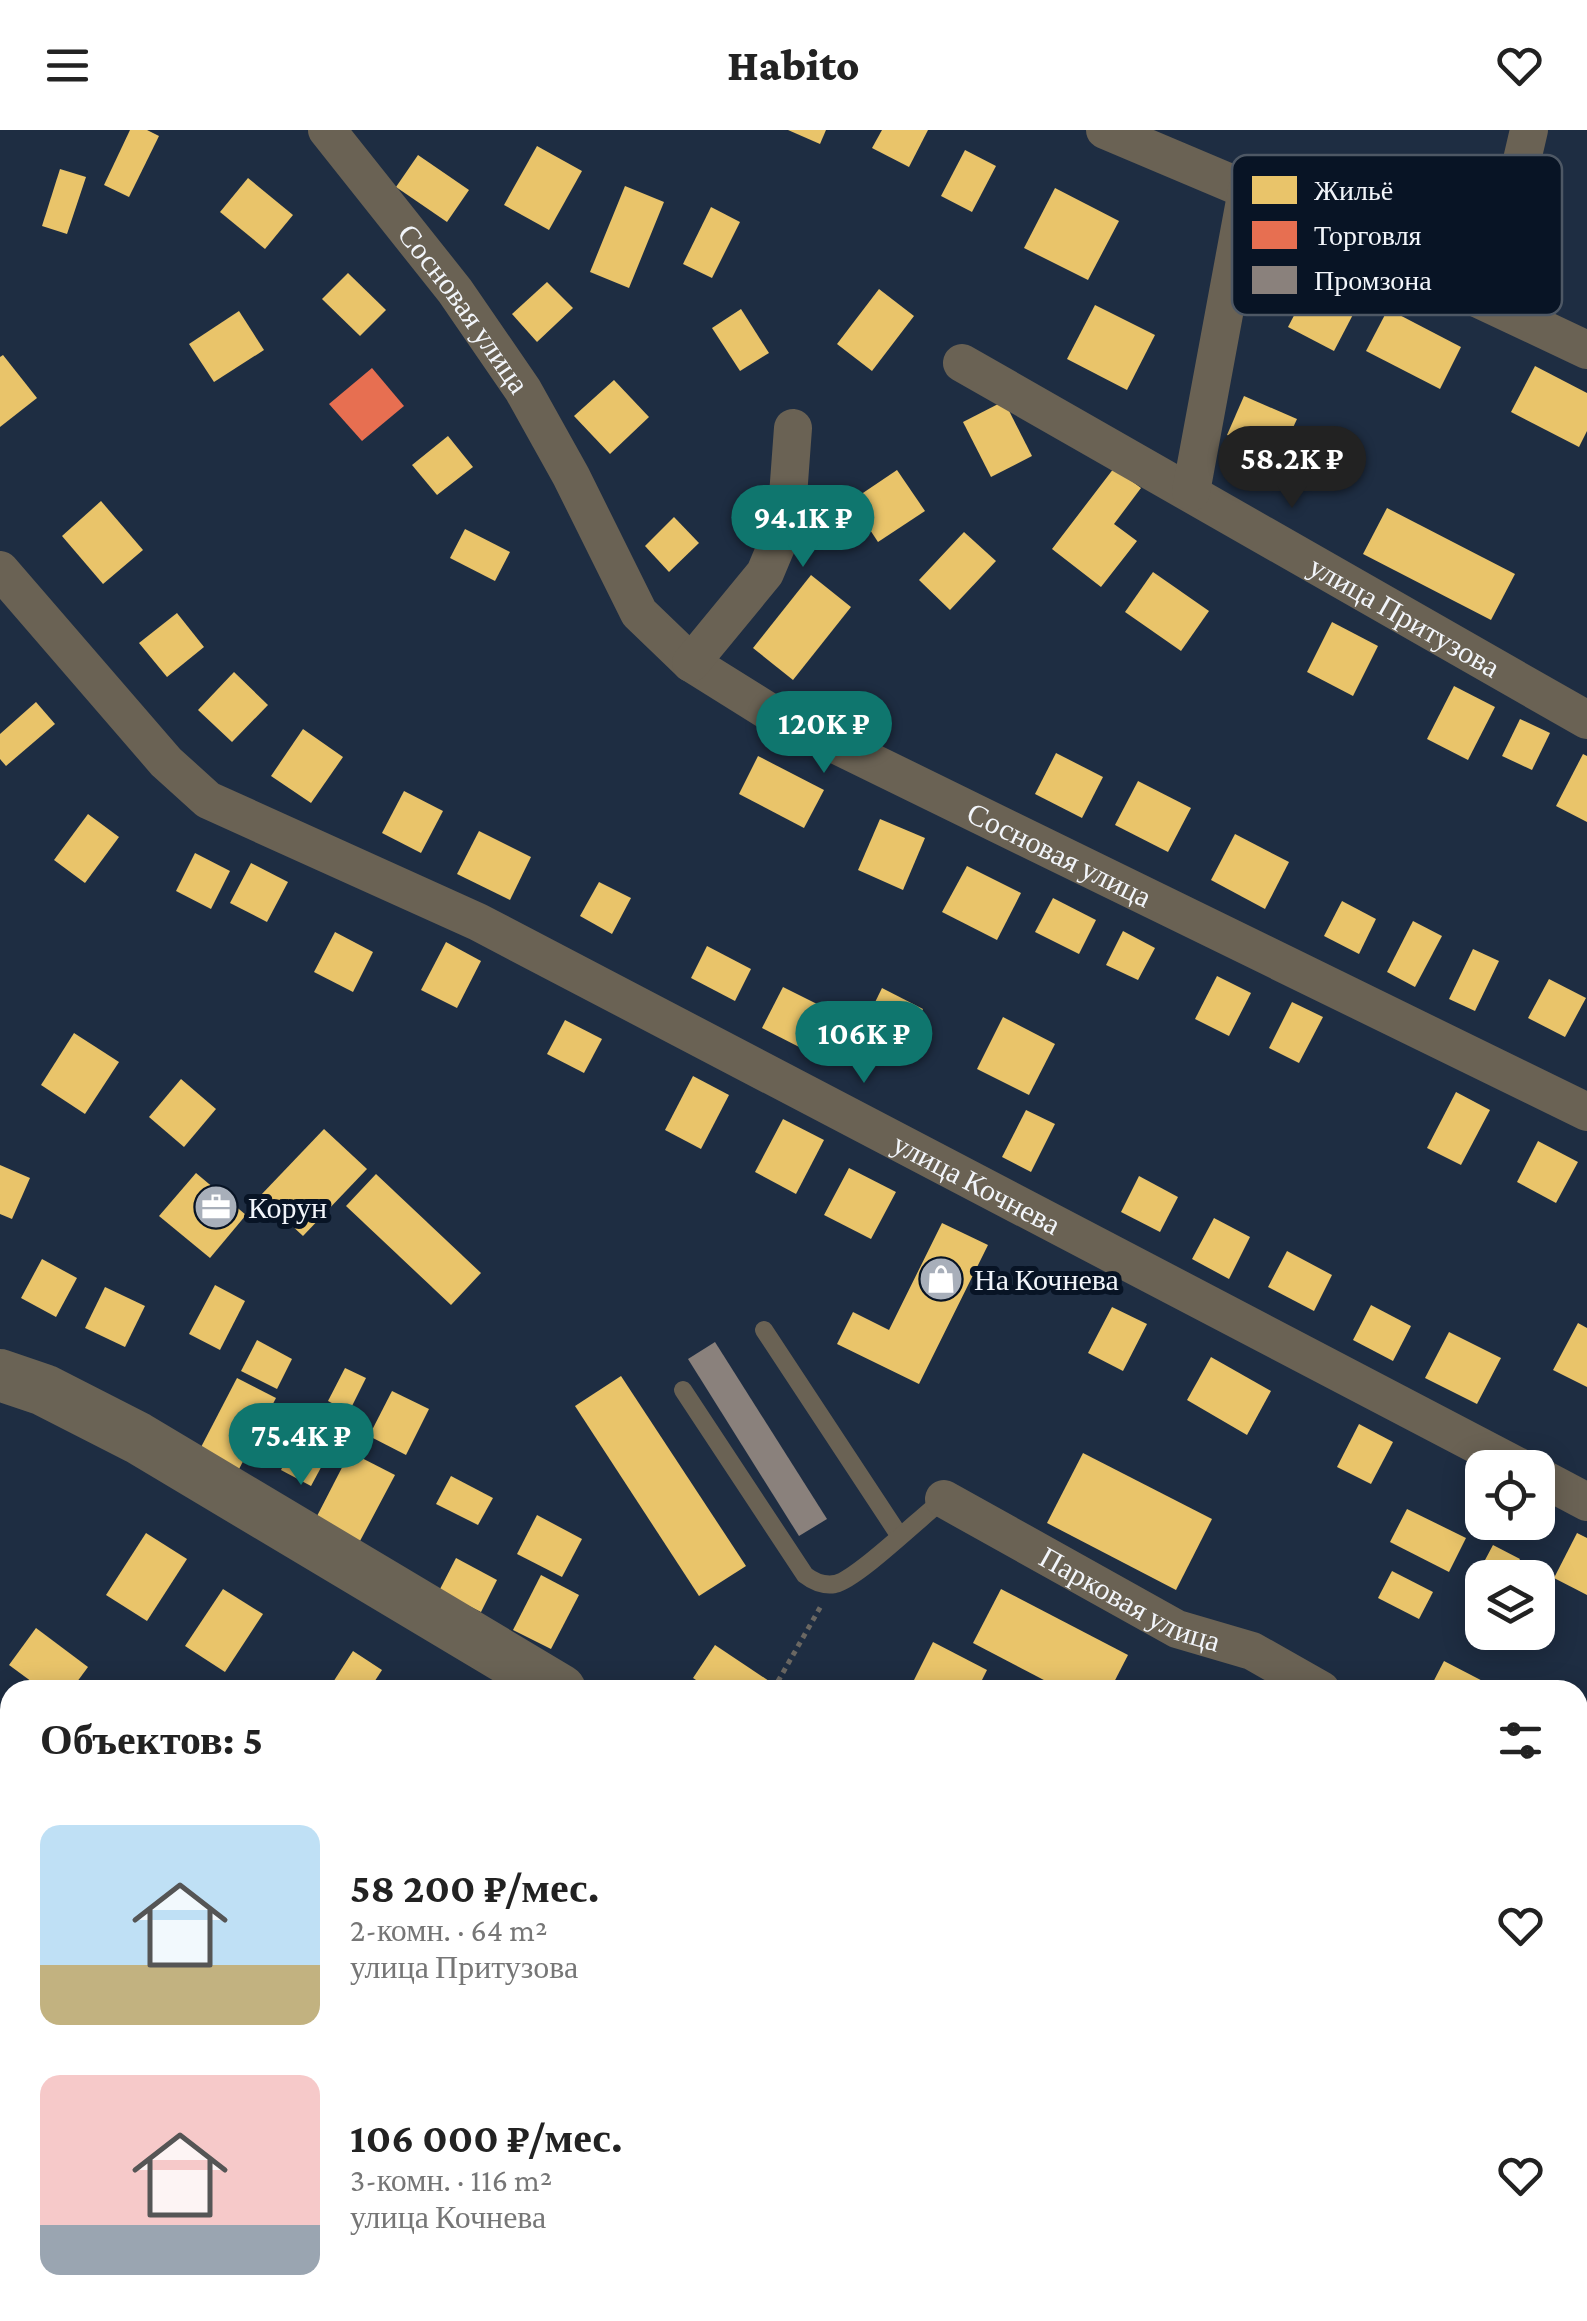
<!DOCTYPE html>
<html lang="ru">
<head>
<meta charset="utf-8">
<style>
  body { margin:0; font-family:"Crimson Pro",serif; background:#f6f6f6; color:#222; height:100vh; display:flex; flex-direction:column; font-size:38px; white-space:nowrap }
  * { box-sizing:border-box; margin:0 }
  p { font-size:32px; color:#767676 }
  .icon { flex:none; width:55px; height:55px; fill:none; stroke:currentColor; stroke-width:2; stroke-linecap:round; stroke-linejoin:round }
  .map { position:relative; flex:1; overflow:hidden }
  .drawer { position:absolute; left:0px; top:1550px; width:1588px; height:642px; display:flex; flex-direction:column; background:#fff; border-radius:30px 30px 0 0; box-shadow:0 5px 25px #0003 }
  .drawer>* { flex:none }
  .fabs { position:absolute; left:1465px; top:1320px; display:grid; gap:20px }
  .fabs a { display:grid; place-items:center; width:90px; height:90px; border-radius:20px; background:#fff; box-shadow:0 5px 25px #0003; font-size:50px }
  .price { position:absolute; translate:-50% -85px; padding:0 22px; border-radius:35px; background:#0f766e; color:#fff; font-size:32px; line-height:65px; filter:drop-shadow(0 2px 5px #0008) }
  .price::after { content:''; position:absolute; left:50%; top:60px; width:30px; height:22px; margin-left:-15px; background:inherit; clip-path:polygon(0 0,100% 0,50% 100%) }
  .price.on { background:#222; color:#fff }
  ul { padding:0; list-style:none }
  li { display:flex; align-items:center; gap:30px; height:250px; padding:0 40px }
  li span { display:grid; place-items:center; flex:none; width:280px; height:200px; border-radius:20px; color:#555 }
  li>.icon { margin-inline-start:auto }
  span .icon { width:120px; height:120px; fill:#fffc; stroke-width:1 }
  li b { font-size:42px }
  h2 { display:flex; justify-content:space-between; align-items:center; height:120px; padding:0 40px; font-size:42px }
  header { display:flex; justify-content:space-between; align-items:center; height:130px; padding:0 40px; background:#fff; font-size:45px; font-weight:800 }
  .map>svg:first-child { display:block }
</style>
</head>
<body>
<header><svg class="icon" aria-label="menu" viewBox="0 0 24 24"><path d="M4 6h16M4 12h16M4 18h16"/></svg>Habito<svg class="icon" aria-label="heart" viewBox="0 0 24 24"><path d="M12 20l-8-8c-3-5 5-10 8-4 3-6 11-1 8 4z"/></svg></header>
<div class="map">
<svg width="1587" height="2191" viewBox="0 0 1587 2191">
  <rect width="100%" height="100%" fill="#1e2d42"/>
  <polygon fill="#610621" points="271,2182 700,2182 707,2191 268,2191"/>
  <g fill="#e9c46a">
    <polygon points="130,0 147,0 159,6 129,67 104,55"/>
    <polygon points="788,0 826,0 820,14"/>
    <polygon points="882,0 928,0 909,37 872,18"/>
    <polygon points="537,16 582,41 549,100 504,75"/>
    <polygon points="965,20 996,36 972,82 941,66"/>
    <polygon points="418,25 469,60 447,92 396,57"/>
    <polygon points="60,39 86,47 67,104 42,96"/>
    <polygon points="248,48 293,85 265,119 220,82"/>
    <polygon points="625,56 664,72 629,158 590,142"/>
    <polygon points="1055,58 1119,91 1088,150 1024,118"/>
    <polygon points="711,77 740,92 712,148 683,134"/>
    <polygon points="1326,124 1372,148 1334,221 1288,197"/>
    <polygon points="348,143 386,180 360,206 322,169"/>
    <polygon points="547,152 573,178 537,212 512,184"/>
    <polygon points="879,159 914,186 872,241 837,214"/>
    <polygon points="1095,175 1155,205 1127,260 1067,229"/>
    <polygon points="741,179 769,223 740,241 712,198"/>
    <polygon points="1388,179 1461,217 1440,259 1366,221"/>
    <polygon points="239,181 264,220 214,252 189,214"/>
    <polygon points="3,225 37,268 0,297 0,227"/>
    <polygon points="1535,236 1587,263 1587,301 1579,317 1511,282"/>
    <polygon points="614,250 649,287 610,324 574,286"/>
    <polygon points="1244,266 1297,289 1279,328 1227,305"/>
    <polygon points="1004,271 1032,326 991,347 963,292"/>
    <polygon points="448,306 473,337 437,365 412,335"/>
    <polygon points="1114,338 1141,358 1114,394 1137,411 1101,457 1052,419"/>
    <polygon points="897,340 925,381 878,412 851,371"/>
    <polygon points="101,371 143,420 103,454 62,406"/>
    <polygon points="1387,378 1515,444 1491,490 1363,424"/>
    <polygon points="674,387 699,413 669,442 645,416"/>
    <polygon points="465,399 510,422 495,451 450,428"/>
    <polygon points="964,402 996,431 950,480 919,450"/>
    <polygon points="1153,442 1209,481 1181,521 1125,482"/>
    <polygon points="811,445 851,477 793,550 753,518"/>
    <polygon points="177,483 204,517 167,547 139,513"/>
    <polygon points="1332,492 1378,516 1353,566 1307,542"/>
    <polygon points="234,542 268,575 232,612 198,580"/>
    <polygon points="1454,556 1495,577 1468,630 1427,609"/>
    <polygon points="36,572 55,594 6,636 0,629 0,604"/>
    <polygon points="1520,589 1550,603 1532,640 1502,626"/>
    <polygon points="303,599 343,627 311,673 271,646"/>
    <polygon points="1056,623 1103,647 1082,688 1035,664"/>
    <polygon points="1583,624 1587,626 1587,692 1556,676"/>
    <polygon points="758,626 824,660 804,698 739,664"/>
    <polygon points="1138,651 1191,678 1168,722 1115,695"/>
    <polygon points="404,661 443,681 421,723 382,703"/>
    <polygon points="88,684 119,707 85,753 54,730"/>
    <polygon points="880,689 925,708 903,760 858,740"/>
    <polygon points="479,701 531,727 510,770 457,744"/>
    <polygon points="1235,704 1289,732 1265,779 1211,750"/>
    <polygon points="195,723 230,741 211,779 176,761"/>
    <polygon points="251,733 288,752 267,792 230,773"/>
    <polygon points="967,736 1021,763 997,810 942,782"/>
    <polygon points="599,752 631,768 612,804 580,786"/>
    <polygon points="1053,768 1096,790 1079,824 1035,802"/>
    <polygon points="1342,771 1376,789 1359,824 1324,806"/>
    <polygon points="1413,791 1442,806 1415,857 1387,842"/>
    <polygon points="1123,801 1155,818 1138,850 1106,835"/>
    <polygon points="335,802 373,822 353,862 314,842"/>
    <polygon points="446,812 481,831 457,878 421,860"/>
    <polygon points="707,816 751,839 735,871 691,848"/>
    <polygon points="1473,819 1499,831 1475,881 1449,869"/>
    <polygon points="1217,846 1251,863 1229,906 1195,889"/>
    <polygon points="1549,849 1586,868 1565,907 1528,888"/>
    <polygon points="783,857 827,879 805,920 762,898"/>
    <polygon points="882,858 923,879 900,924 860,903"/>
    <polygon points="1292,872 1323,887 1299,933 1269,918"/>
    <polygon points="1003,887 1055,914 1029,965 977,939"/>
    <polygon points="565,890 602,909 584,943 547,924"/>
    <polygon points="74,903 119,932 85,984 41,955"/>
    <polygon points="693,946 729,965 701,1019 665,1000"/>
    <polygon points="181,949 216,979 184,1017 149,987"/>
    <polygon points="1456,962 1490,980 1461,1035 1427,1018"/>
    <polygon points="1026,980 1055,994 1031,1042 1002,1027"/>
    <polygon points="783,989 824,1010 796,1064 755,1042"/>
    <polygon points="324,999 367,1039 303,1106 260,1066"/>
    <polygon points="1538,1011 1578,1032 1556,1073 1517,1052"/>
    <polygon points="0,1035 30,1048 12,1089 0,1084"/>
    <polygon points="849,1038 896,1062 871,1109 824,1085"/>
    <polygon points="196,1043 246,1085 210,1128 159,1086"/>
    <polygon points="376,1044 481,1143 451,1175 346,1076"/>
    <polygon points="1139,1046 1178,1067 1160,1102 1121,1082"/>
    <polygon points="1214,1088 1250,1107 1229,1149 1192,1129"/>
    <polygon points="942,1093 988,1115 919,1254 837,1214 853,1182 889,1200"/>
    <polygon points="1287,1121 1332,1145 1314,1181 1268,1157"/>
    <polygon points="42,1129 77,1148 56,1187 21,1168"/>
    <polygon points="215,1155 245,1171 220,1220 189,1204"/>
    <polygon points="105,1157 145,1176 125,1217 85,1198"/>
    <polygon points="1371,1175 1411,1196 1393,1231 1353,1210"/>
    <polygon points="1112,1177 1147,1194 1123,1241 1088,1223"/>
    <polygon points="1578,1193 1587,1198 1587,1257 1553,1240"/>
    <polygon points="1449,1202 1501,1228 1477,1274 1425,1248"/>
    <polygon points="257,1210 292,1229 277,1259 241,1241"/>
    <polygon points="1211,1227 1271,1261 1247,1305 1187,1270"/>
    <polygon points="345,1238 366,1248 349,1282 328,1271"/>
    <polygon points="621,1246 746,1436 699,1466 575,1276"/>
    <polygon points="237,1248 276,1268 238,1341 199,1321"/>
    <polygon points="392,1261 429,1279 406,1325 369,1306"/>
    <polygon points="1359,1294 1393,1312 1371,1354 1337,1337"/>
    <polygon points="301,1301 332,1317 311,1356 281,1340"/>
    <polygon points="350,1322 395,1345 360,1411 316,1388"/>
    <polygon points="1083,1323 1212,1389 1176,1460 1047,1393"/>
    <polygon points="451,1346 493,1368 478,1395 436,1374"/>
    <polygon points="1407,1379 1466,1408 1449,1442 1390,1412"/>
    <polygon points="537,1385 582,1409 562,1447 517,1424"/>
    <polygon points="146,1403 187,1429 147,1491 106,1465"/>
    <polygon points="1577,1403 1587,1408 1587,1465 1554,1448"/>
    <polygon points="1493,1415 1520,1429 1510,1448 1482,1448 1482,1470 1468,1462"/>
    <polygon points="456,1428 497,1450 481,1482 439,1461"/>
    <polygon points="1392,1441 1433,1462 1419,1489 1378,1468"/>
    <polygon points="541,1445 579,1465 551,1519 513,1500"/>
    <polygon points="223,1459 263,1484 225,1542 185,1516"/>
    <polygon points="1001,1459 1128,1525 1110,1560 1063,1560 973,1513"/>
    <polygon points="36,1498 88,1537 71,1560 43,1560 9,1535"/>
    <polygon points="933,1512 987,1540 977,1560 909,1560"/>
    <polygon points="715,1515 769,1551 763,1560 711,1560 693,1548"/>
    <polygon points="353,1521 382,1540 369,1560 328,1560"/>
    <polygon points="1444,1531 1500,1560 1429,1560"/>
    <polygon points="3,1674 10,1678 10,1742 0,1737 0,1681"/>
    <polygon points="1578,1820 1587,1825 1587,1870 1578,1865"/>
    <polygon points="0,1903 10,1909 10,1999 0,1993"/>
    <polygon points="1578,1983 1587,1989 1587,2025 1578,2042"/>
    <polygon points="19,2182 40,2182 63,2191 16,2191"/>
    <polygon points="89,2182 152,2182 149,2191 99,2191 87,2187"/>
    <polygon points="468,2182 504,2182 516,2191 462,2191"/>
    <polygon points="780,2182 846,2182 838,2191 790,2191"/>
    <polygon points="1402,2182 1460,2182 1455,2191 1417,2191"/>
  </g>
  <polygon fill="#e76f51" points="372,238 404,276 362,311 329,274"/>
  <polygon fill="#8a817c" points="715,1212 827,1389 799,1406 688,1229"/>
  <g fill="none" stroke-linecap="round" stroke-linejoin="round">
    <polyline stroke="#6a6762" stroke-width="5" stroke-dasharray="5 5" stroke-linecap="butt" points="773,1560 821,1476"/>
    <g stroke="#6a6254" stroke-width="18">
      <polyline points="764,1200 899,1405"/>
      <path d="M683 1260 805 1445C814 1452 823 1456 835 1454 856 1450 922 1386 944 1369"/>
    </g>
    <g stroke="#6a6254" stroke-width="38">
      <path id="s1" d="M327 0 455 161 523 260 571 346 639 483 691 533 771 583 1587 982"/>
      <polyline points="1105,0 1247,60 1587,220"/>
      <polyline points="1515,60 1529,0"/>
      <path id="s2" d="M962 233 1587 590"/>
      <polyline points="1191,362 1247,60"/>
      <path id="s3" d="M0 440 166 632 208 670 478 792 1521 1338"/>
      <polyline points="691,533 765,443 786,393 793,298"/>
      <polyline points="1538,1346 1587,1372"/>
      <path id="s4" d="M944 1369 1177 1499 1252 1521 1321 1560"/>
      <polyline points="1578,1705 1587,1710"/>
      <polyline points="0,1824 10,1829"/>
      <polyline points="1193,2182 1199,2191"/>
      <polyline points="1345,2182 1360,2191"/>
      <polyline points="1495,2191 1500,2182"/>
    </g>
    <g stroke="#6a6355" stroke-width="52">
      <polyline points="0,1245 44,1260 138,1308 560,1560"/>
      <polyline points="1578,2142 1587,2147"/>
    </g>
  </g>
  <defs>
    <symbol id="office-disc" viewBox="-11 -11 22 22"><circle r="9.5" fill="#a8afba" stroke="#081425"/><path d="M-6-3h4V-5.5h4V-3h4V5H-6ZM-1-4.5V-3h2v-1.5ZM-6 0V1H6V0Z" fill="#fff"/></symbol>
    <symbol id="shop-disc" viewBox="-11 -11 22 22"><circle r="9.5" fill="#a8afba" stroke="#081425"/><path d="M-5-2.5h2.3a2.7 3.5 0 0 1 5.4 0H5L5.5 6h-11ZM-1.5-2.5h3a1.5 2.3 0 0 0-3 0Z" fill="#fff"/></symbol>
  </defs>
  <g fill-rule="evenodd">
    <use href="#office-disc" x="191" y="1052" width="50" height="50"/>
    <use href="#shop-disc" x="916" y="1124" width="50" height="50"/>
  </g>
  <g text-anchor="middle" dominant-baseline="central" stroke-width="10" stroke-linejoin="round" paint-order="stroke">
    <g font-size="30" fill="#f2f5fa" stroke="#081425">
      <text stroke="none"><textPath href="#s1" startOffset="225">Сосновая улица</textPath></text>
      <text stroke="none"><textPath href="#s2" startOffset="510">улица Притузова</textPath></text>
      <text stroke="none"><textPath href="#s1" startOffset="1065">Сосновая улица</textPath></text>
      <text stroke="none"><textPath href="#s3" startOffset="1170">улица Кочнева</textPath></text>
      <text stroke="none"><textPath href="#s4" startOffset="212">Парковая улица</textPath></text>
    </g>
    <g font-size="30" fill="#f2f5fa" stroke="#081425" text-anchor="start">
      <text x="248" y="1077">Корун</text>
      <text x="974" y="1149">На Кочнева</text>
    </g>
  </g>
  <rect x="1232" y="25" width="330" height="160" rx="15" fill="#081425" stroke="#4e5865" stroke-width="2.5"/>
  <rect x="1252" y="46" width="45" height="28" fill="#e9c46a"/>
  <rect x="1252" y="91" width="45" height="28" fill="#e76f51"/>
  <rect x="1252" y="136" width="45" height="28" fill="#8a817c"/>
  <g font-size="28" fill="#f2f5fa">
    <text x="1314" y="70">Жильё</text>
    <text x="1314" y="115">Торговля</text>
    <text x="1314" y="160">Промзона</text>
  </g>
</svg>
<div class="fabs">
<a><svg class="icon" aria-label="locate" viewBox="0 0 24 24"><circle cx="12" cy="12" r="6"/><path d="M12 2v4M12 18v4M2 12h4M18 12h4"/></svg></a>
<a><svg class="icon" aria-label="layers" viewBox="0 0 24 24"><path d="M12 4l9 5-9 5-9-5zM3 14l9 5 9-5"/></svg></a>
</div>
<b class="price on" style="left:1292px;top:381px">58.2K ₽</b>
<b class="price" style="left:803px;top:440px">94.1K ₽</b>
<b class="price" style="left:824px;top:646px">120K ₽</b>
<b class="price" style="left:864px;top:956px">106K ₽</b>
<b class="price" style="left:301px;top:1358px">75.4K ₽</b>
<section class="drawer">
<h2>Объектов: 5<svg class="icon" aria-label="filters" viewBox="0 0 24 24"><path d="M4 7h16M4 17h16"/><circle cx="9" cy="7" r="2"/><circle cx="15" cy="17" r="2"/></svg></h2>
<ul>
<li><span style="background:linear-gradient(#bfe0f5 70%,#c2b280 0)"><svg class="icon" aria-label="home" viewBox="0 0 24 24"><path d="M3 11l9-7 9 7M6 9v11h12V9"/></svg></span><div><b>58 200 ₽/мес.</b><p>2-комн. · 64 m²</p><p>улица Притузова</p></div><svg class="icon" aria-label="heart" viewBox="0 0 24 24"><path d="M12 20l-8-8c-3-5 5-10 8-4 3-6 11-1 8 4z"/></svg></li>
<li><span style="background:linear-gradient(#f6c9c9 75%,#9aa5b1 0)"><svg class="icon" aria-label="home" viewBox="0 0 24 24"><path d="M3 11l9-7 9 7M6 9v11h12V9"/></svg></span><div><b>106 000 ₽/мес.</b><p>3-комн. · 116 m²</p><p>улица Кочнева</p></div><svg class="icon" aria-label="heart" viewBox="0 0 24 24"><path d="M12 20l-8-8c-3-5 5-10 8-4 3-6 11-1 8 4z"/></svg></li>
</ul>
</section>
</div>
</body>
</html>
